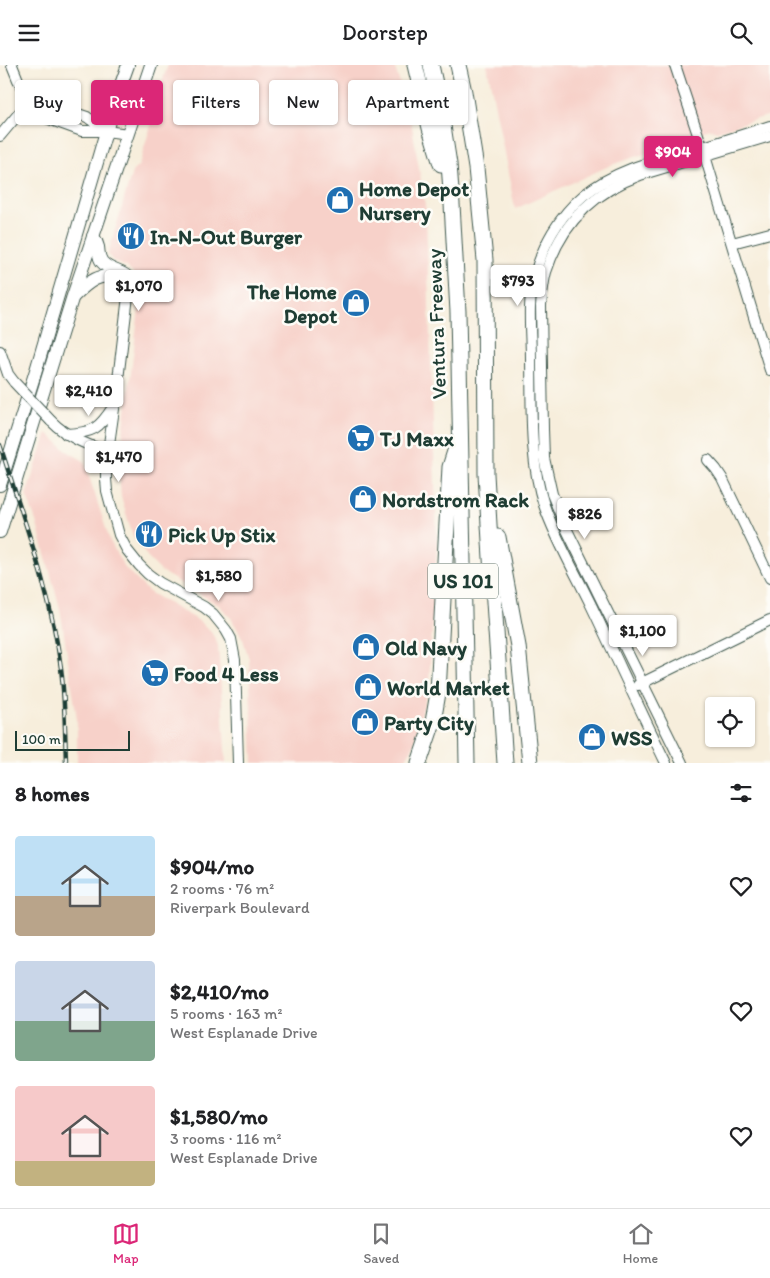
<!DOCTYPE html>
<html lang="en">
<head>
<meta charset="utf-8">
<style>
  body { margin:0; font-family:Itim,sans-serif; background:#f6f6f6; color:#202124; height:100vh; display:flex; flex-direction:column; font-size:19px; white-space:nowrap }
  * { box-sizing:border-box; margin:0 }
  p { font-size:16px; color:#757577 }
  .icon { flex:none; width:28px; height:28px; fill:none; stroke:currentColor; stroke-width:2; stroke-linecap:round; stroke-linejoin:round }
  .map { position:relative; height:698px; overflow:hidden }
  .details { display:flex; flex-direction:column; background:#fff; flex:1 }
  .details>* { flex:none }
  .guide { position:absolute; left:15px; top:15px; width:500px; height:45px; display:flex; gap:10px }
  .controls { position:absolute; left:705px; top:632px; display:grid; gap:10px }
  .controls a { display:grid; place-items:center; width:50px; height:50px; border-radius:5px; background:#fff; box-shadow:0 1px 4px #0004; font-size:25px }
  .scale { position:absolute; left:15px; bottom:12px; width:115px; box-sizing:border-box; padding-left:5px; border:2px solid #1f3d34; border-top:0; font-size:14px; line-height:18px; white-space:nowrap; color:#1f3d34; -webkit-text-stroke:4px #fdfcf7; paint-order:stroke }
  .price { position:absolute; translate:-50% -42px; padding:0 11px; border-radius:5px; background:#fff; color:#222; font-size:16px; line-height:32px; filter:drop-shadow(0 1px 2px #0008) }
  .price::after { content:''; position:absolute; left:50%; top:30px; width:15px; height:11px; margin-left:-8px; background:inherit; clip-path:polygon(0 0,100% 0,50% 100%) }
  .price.current { background:#db2777; color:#fff }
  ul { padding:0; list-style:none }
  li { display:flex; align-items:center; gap:15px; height:125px; padding:0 15px }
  li span { display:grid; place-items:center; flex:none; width:140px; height:100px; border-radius:5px; color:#555 }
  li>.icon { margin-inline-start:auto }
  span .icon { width:60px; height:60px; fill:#fffc; stroke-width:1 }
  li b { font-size:21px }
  h2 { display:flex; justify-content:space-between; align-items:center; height:60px; padding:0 15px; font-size:21px }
  .pill { padding:0 18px; border-radius:5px; background:#fff; box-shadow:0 1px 4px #0004; font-size:18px; line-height:45px }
  .pill.current { background:#db2777; color:#fff }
  header { display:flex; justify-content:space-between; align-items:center; height:65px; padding:0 15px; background:#fff; font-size:22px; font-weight:600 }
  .dock { display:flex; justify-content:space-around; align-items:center; height:70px; border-top:1px solid #e0e0e0; background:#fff; font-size:14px; color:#757577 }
  .dock a { display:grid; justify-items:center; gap:2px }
  .dock .current { color:#db2777 }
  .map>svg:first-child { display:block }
</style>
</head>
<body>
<header><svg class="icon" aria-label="menu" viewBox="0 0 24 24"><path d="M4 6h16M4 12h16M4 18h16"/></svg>Doorstep<svg class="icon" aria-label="search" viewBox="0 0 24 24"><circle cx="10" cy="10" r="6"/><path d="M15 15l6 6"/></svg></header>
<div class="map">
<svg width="770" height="698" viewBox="0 0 770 698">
  <rect width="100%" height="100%" fill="#fdfcf7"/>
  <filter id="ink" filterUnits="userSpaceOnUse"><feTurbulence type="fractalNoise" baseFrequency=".02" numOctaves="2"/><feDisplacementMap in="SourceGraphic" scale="10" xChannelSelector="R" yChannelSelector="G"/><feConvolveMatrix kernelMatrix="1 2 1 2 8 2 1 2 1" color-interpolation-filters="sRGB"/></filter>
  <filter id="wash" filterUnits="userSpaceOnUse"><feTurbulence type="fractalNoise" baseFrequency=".0096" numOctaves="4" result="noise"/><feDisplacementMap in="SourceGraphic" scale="20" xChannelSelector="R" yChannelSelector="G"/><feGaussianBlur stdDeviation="1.12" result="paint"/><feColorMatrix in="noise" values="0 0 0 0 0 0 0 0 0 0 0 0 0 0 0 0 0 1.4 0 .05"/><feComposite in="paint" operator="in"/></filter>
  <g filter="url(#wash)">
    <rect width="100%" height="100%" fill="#f7eedc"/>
    <g fill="#f7d1c9">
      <polygon points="168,0 394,0 410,49 426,146 437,479 429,618 414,680 403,698 253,698 249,594 243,574 231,553 220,541 162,507 148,493 133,471 121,432 119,407 123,369 142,221 133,208 126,202 112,195 108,189 132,107 139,100 154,50 154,39"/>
      <polygon points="487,0 770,0 770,50 717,66 711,64 684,72 680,77 611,100 515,144"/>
      <polygon points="47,368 67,386 84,396 110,476 124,502 149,527 196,554 211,566 218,580 226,698 77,698 77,654 60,543 36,456 26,430"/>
    </g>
  </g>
  <g filter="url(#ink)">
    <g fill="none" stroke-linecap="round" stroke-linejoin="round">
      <defs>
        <g id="minor">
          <polyline points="12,0 18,15 31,34 38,50 82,66 106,66 128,69"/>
          <polyline points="675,0 705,91 770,305"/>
          <polyline points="31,34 45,36 57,42 87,52 106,66"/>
          <polyline points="0,71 31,34"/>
          <polyline points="732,178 770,168"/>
          <polyline points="128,231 117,323 106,400 106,414 107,426 119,470 127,485 139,500 148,509 160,518 204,542 213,549 226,565 231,574 235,595 238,698"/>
          <polyline points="0,286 8,309 14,317"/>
          <path d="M51 356C67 372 87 380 108 387"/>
          <path d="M66 369C93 368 99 364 113 342"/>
          <polyline points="708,395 716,404 722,413 770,513"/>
          <polyline points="638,620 770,555"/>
          <path d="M666 698C640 645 616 592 591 540 575 507 556 475 544 440 529 395 532 341 531 294 531 268 527 239 534 213 542 181 559 151 584 130 616 104 657 95 696 84 721 77 745 69 770 61"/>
          <path d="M682 698 567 465 552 429 544 393 543 364 541 241C542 230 543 218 546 207 561 159 593 127 640 110L770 71"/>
        </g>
        <g id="major">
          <path d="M93 171C95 174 97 178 98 182 99 188 98 192 102 197 115 212 135 201 128 231"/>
          <path d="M74 231C85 220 104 202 119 217 122 221 125 226 128 231"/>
          <polyline points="0,420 37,302 115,36 128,0"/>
          <polyline points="0,467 72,234 151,0"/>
        </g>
        <g id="highway">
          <polyline points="415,0 430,63 441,99"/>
          <polyline points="431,0 440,42 449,99 452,139 458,247 467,698"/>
          <polyline points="458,0 464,27 476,103 485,195 486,409 491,493 505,698"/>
          <polyline points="498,472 518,581 530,698"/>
          <polyline points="419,698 433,657 438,628 450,402 457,380"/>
        </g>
      </defs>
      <use href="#minor" stroke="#3f584d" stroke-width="12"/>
      <use href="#major" stroke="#3f584d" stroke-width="14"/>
      <use href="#highway" stroke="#3f584d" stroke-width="17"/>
      <use href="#minor" stroke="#fff" stroke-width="10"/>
      <use href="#major" stroke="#fff" stroke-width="12"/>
      <use href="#highway" stroke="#fff" stroke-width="15"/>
      <defs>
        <path id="rail" d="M0 380C23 453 51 527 61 603 65 635 65 667 66 698"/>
      </defs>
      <use href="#rail" stroke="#1f3d34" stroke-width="4.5"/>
      <use href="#rail" stroke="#fdfcf7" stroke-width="2.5" stroke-dasharray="8" stroke-linecap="butt"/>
      <defs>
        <polyline id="minor-bridge" points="14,317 51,356"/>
      </defs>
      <use href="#minor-bridge" stroke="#3f584d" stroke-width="12" stroke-linecap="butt"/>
      <use href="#minor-bridge" stroke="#fff" stroke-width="10"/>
    </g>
  </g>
  <defs>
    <symbol id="shop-disc" viewBox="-11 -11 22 22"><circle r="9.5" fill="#1f6fb2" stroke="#fdfcf7"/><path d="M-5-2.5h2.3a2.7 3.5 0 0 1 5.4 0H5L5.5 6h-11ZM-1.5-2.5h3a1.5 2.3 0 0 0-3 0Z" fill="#fff"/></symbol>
    <symbol id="restaurant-disc" viewBox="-11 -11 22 22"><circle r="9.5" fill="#1f6fb2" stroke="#fdfcf7"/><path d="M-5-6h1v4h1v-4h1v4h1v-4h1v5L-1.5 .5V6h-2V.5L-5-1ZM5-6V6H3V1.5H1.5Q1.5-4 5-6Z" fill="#fff"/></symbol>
    <symbol id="supermarket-disc" viewBox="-11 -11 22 22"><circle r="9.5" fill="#1f6fb2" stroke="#fdfcf7"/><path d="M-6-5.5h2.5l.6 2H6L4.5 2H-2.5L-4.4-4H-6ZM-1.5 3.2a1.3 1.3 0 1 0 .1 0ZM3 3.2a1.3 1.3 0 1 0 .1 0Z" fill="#fff"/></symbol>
  </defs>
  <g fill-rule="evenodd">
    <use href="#shop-disc" x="324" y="119" width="32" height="32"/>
    <use href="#restaurant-disc" x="115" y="155" width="32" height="32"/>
    <use href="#shop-disc" x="340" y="222" width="32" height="32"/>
    <use href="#supermarket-disc" x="345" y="357" width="32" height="32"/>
    <use href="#shop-disc" x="347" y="418" width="32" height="32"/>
    <use href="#restaurant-disc" x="133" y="453" width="32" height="32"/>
    <use href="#shop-disc" x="350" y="566" width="32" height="32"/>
    <use href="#supermarket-disc" x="139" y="592" width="32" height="32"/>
    <use href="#shop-disc" x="352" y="606" width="32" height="32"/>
    <use href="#shop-disc" x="349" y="641" width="32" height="32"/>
    <use href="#shop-disc" x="576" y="656" width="32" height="32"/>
  </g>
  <g text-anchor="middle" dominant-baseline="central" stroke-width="5" stroke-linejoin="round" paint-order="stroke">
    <rect fill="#fdfcf7" stroke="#62766e" stroke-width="1" x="428" y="498.5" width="70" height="35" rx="4"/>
    <g font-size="20" font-weight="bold" fill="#1f3d34">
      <text x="463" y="516">US 101</text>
    </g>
    <g font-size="21" font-weight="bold" fill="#1f3d34" stroke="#fdfcf7" text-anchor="start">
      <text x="359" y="123">Home Depot<tspan x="359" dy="24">Nursery</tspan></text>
      <text x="150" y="171">In-N-Out Burger</text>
      <text x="337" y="226" text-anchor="end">The Home<tspan x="337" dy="24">Depot</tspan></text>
      <text x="380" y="373">TJ Maxx</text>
      <text x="382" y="434">Nordstrom Rack</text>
      <text x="168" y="469">Pick Up Stix</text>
      <text x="385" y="582">Old Navy</text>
      <text x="174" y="608">Food 4 Less</text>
      <text x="387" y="622">World Market</text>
      <text x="384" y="657">Party City</text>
      <text x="611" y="672">WSS</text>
    </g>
    <g font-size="21" fill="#1f3d34" stroke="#fdfcf7">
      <text transform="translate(436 259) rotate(-92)">Ventura Freeway</text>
    </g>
  </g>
</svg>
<div class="controls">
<a><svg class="icon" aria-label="locate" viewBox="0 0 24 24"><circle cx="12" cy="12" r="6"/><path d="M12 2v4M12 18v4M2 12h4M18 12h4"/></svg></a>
</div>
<div class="scale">100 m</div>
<b class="price current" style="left:673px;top:113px">$904</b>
<b class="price" style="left:518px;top:242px">$793</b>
<b class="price" style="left:139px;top:247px">$1,070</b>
<b class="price" style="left:89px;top:352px">$2,410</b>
<b class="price" style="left:119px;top:418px">$1,470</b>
<b class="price" style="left:585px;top:475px">$826</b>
<b class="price" style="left:219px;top:537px">$1,580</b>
<b class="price" style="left:643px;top:592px">$1,100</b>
<div class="guide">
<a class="pill">Buy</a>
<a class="pill current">Rent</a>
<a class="pill">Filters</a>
<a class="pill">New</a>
<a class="pill">Apartment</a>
</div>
</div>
<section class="details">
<h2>8 homes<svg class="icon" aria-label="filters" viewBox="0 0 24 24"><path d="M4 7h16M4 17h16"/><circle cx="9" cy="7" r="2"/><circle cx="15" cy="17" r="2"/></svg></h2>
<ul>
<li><span style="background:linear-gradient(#bfe0f5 60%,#b9a48a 0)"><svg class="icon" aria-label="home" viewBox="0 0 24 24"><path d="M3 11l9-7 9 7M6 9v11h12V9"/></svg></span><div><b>$904/mo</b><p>2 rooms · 76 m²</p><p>Riverpark Boulevard</p></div><svg class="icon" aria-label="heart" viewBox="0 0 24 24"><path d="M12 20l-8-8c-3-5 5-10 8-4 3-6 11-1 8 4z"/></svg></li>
<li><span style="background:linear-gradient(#c9d6e8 60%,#7fa58c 0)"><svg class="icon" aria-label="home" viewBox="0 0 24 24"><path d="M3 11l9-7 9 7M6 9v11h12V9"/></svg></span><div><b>$2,410/mo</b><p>5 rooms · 163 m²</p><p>West Esplanade Drive</p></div><svg class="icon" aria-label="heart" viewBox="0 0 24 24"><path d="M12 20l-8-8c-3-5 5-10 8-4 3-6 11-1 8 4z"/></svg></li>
<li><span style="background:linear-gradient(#f6c9c9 75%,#c2b280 0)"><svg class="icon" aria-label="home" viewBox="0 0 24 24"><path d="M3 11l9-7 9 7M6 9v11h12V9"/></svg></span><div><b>$1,580/mo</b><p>3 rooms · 116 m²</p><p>West Esplanade Drive</p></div><svg class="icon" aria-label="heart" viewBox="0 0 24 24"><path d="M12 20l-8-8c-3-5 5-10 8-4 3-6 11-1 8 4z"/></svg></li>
</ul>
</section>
<nav class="dock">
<a class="current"><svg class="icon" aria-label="map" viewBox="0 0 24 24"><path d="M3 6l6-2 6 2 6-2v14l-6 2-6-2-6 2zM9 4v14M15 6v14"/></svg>Map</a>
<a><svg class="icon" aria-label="saved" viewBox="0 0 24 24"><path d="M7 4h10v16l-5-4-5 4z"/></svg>Saved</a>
<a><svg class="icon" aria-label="home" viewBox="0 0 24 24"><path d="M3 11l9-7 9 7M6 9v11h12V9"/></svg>Home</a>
</nav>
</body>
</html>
